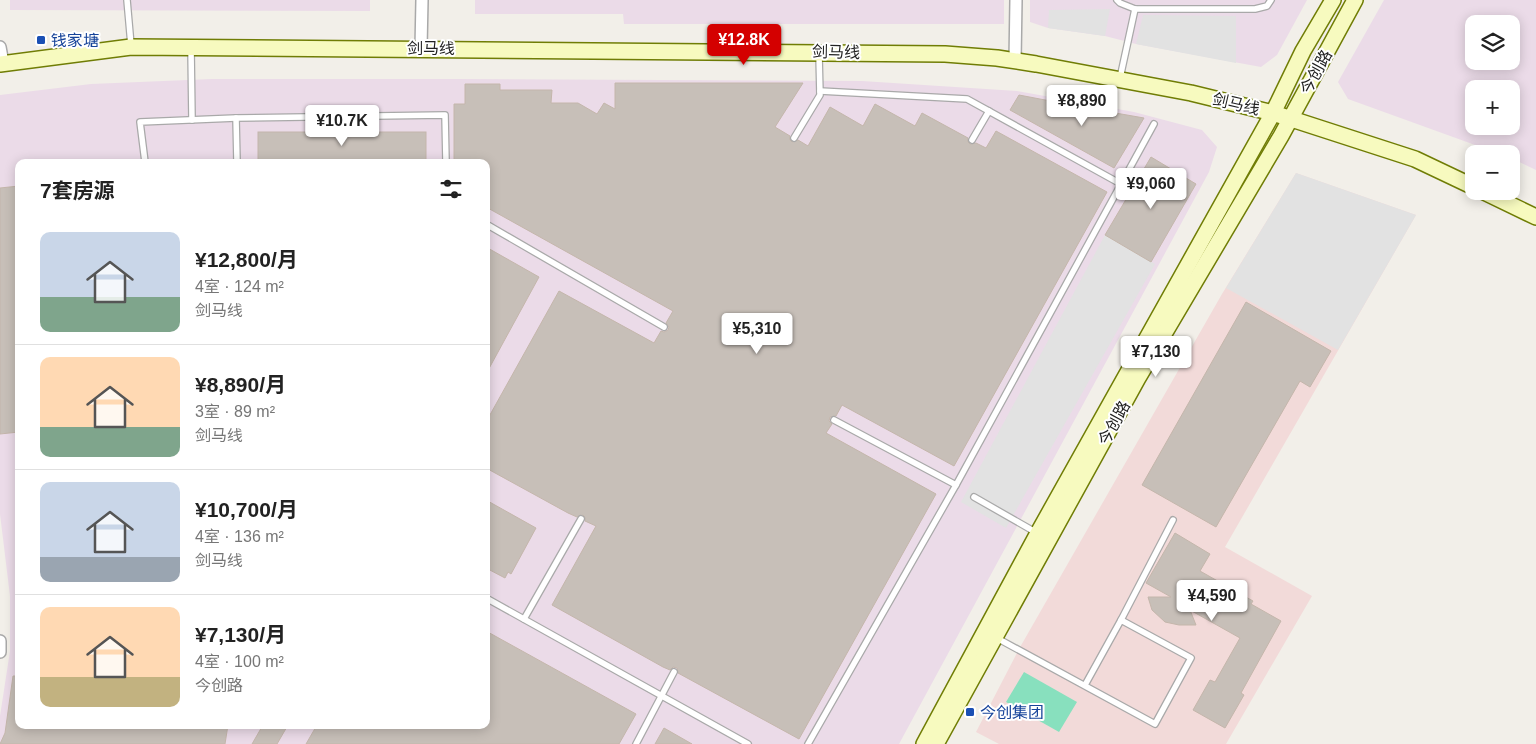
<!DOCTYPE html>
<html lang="zh">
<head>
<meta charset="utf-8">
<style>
  body { margin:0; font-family:Helvetica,"Noto Sans SC",sans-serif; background:#f6f6f6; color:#222; height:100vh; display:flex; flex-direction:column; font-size:19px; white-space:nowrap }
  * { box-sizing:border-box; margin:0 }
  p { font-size:16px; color:#767676 }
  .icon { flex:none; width:28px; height:28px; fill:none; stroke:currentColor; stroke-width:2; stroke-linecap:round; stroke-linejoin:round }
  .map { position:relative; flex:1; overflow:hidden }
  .details { position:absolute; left:15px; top:159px; width:475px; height:570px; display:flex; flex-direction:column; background:#fff; border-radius:10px; box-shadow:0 2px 12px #0003 }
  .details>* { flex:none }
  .fabs { position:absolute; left:1465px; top:15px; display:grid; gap:10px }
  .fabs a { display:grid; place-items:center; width:55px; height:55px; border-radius:10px; background:#fff; box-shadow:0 2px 12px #0003; font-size:25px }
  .price { position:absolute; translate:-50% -42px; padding:0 11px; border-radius:5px; background:#fff; color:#222; font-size:16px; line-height:32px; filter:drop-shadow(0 1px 2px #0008) }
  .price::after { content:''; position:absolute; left:50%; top:30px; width:15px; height:11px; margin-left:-8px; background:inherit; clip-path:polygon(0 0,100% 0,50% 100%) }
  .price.selected { background:#d40000; color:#fff }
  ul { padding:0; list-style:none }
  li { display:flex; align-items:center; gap:15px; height:125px; padding:0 25px }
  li+li { border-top:1px solid #e0e0e0 }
  li span { display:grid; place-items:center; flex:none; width:140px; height:100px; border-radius:10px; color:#555 }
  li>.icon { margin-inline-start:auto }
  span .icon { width:60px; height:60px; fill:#fffc; stroke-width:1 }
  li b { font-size:21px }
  h2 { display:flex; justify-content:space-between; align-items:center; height:60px; padding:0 25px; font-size:21px }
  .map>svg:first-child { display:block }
</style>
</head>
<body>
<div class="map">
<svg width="1536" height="744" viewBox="0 0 1536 744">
  <rect width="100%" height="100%" fill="#f2efe9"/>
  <polygon fill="#f2dad9" points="1296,173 1416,215 1225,547 1312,596 1226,744 999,744 976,732 1019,649 1222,294"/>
  <g fill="#ebdbe8" fill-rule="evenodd">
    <polygon points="10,0 370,0 370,11 10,10"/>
    <polygon points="475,0 1004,0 1004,24 624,24 623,14 475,14"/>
    <polygon points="1030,0 1307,0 1277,55 1261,67 1136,44 1105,36 1048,28 1030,22"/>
    <path d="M1384 0H1536V170L1511 158V154H1500L1348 99 1338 82ZM1474 24H1511V61H1474ZM1474 89H1511V126H1474Z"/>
    <path d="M212 79H454L862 81 1017 91 1134 112 1202 130 1217 147 1209 172 899 744H0V716L10 651V596L0 514V95L91 84ZM19 162H486V725H19Z"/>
  </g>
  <polygon fill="#88e0be" points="1024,672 1077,702 1059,732 1006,702"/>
  <g fill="#e2e2e2">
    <polygon points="1110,9 1105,36 1048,28 1049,10"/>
    <polygon points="1143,15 1236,16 1236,63 1136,44"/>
    <polygon points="1296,173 1416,215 1338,350 1226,288"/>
    <polygon points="1105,235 1155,264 1006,528 961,502"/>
  </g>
  <g fill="#c7bfb8" stroke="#c4b6ab">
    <polygon points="615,83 803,83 775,127 790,136 790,140 792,142 798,140 808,146 830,107 863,126 875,104 915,126 922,113 968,138 968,142 970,144 976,143 986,148 996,131 1107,192 954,466 842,405 836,416 830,417 829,421 832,424 826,433 936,494 799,739 678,673 677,668 673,667 670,670 663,667 552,605 596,526 585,521 585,517 583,515 577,517 568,513 486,468 486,422 559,291 654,343 661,331 664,332 668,330 669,327 666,323 673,311 486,207 486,162 454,162 454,104 465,104 465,84 500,84 500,90 552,90 551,103 578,103 597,114 604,103 615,109"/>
    <polygon points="1019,95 1087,108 1144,118 1114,168 1010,110"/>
    <rect x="258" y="132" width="168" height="30"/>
    <polygon points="1151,157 1196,184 1151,262 1105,235"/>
    <polygon points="19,186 19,432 0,434 0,188"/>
    <polygon points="486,247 539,277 486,374"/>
    <polygon points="1246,302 1331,351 1310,387 1300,381 1216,527 1142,485"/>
    <polygon points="486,500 536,528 511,574 508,572 505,578 486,568"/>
    <polygon points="1175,533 1210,554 1200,571 1253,601 1251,604 1281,621 1241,693 1244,695 1225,728 1193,710 1210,680 1215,682 1240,638 1190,610 1196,625 1179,625 1165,622 1152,610 1148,597 1171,597 1146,583"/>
    <polygon points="486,631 636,714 619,744 306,744 317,725 486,725"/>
    <polygon points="13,676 19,676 19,725 228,725 225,744 0,744 5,733"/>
    <polygon points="263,725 288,725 277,744 252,744"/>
    <polygon points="664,728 692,744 655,744"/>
  </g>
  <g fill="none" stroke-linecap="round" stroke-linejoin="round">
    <defs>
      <g id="service">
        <polyline points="127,0 131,45"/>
        <polyline points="1117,0 1120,3 1135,9 1255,9 1267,6 1271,0"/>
        <polyline points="191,49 192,120"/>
        <polyline points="1120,78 1135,9"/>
        <polyline points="820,91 967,99 1121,184"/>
        <polyline points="236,118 237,162"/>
        <polyline points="794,138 820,95 819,55"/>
        <polyline points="972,140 989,111"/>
        <polyline points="145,162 140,122 236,118 445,115 446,162"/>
        <polyline points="486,224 664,327"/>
        <polyline points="834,420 956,485"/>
        <polyline points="974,497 1037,533"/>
        <polyline points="486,598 748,744"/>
        <polyline points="524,619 581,519"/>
        <polyline points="1121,620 1173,520"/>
        <polyline points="995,637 1155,724 1191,658 1121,620 1085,685"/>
        <polyline points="636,744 674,672"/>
        <polyline points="808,744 956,485 1154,124"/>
      </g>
      <g id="minor">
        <polyline points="0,47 3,63"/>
        <polyline points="421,48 422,0"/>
        <polyline points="1015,61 1016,0"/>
        <polyline points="0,641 0,652"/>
      </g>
      <g id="secondary">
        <polyline points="0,64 131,47 945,54 997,58 1036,64 1191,93 1273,113 1415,159 1474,187"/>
        <polyline points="1482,191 1536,217"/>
        <polyline points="924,744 1038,533 1273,113 1303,51 1333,0"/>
        <polyline points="936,744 1138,378 1281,136 1355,0"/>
      </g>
    </defs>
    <use href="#service" stroke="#a9a9a9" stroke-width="8"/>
    <use href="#minor" stroke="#a9a9a9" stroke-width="14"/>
    <use href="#secondary" stroke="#707d05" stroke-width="18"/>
    <use href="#service" stroke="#fff" stroke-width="5.5"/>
    <use href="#minor" stroke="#fff" stroke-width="11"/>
    <use href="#secondary" stroke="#f7fabf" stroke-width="15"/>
  </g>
  <g fill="#1a4fb4" stroke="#fff" stroke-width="2">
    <rect x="36" y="35" width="10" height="10" rx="2.5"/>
    <rect x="965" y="707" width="10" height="10" rx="2.5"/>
  </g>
  <g text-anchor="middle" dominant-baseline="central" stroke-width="4" stroke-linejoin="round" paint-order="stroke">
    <g font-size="16" fill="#164399" stroke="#fff" text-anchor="start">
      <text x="51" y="40">钱家塘</text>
      <text x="980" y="712">今创集团</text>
    </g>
    <g font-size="16" fill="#222" stroke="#fff">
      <text x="431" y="48">剑马线</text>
      <text transform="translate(836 52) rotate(1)">剑马线</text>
      <text transform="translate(1316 72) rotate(-61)">今创路</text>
      <text transform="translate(1236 104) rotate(13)">剑马线</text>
      <text transform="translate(1114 423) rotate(-61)">今创路</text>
    </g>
  </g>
</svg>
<div class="fabs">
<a><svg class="icon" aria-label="layers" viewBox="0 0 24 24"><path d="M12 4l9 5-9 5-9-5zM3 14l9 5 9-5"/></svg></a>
<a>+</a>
<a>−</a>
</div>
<b class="price selected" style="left:744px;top:66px">¥12.8K</b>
<b class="price" style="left:1082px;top:127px">¥8,890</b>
<b class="price" style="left:342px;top:147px">¥10.7K</b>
<b class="price" style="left:1151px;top:210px">¥9,060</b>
<b class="price" style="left:757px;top:355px">¥5,310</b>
<b class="price" style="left:1156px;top:378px">¥7,130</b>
<b class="price" style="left:1212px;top:622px">¥4,590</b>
<section class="details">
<h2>7套房源<svg class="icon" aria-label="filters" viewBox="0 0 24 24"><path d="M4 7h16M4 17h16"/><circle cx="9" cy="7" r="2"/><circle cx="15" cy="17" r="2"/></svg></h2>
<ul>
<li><span style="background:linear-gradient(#c9d6e8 65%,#7fa58c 0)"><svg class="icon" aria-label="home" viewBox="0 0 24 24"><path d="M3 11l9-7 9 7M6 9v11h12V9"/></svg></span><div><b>¥12,800/月</b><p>4室 · 124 m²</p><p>剑马线</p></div></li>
<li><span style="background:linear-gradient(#ffd9b3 70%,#7fa58c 0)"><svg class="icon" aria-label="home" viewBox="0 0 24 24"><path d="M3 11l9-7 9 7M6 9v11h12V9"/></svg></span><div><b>¥8,890/月</b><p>3室 · 89 m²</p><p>剑马线</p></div></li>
<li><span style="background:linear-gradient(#c9d6e8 75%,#9aa5b1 0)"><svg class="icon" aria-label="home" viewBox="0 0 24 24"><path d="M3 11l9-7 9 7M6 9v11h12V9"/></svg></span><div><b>¥10,700/月</b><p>4室 · 136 m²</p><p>剑马线</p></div></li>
<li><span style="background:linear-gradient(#ffd9b3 70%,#c2b280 0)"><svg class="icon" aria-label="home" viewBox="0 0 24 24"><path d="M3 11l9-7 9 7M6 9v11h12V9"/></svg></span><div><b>¥7,130/月</b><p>4室 · 100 m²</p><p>今创路</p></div></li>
</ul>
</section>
</div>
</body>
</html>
